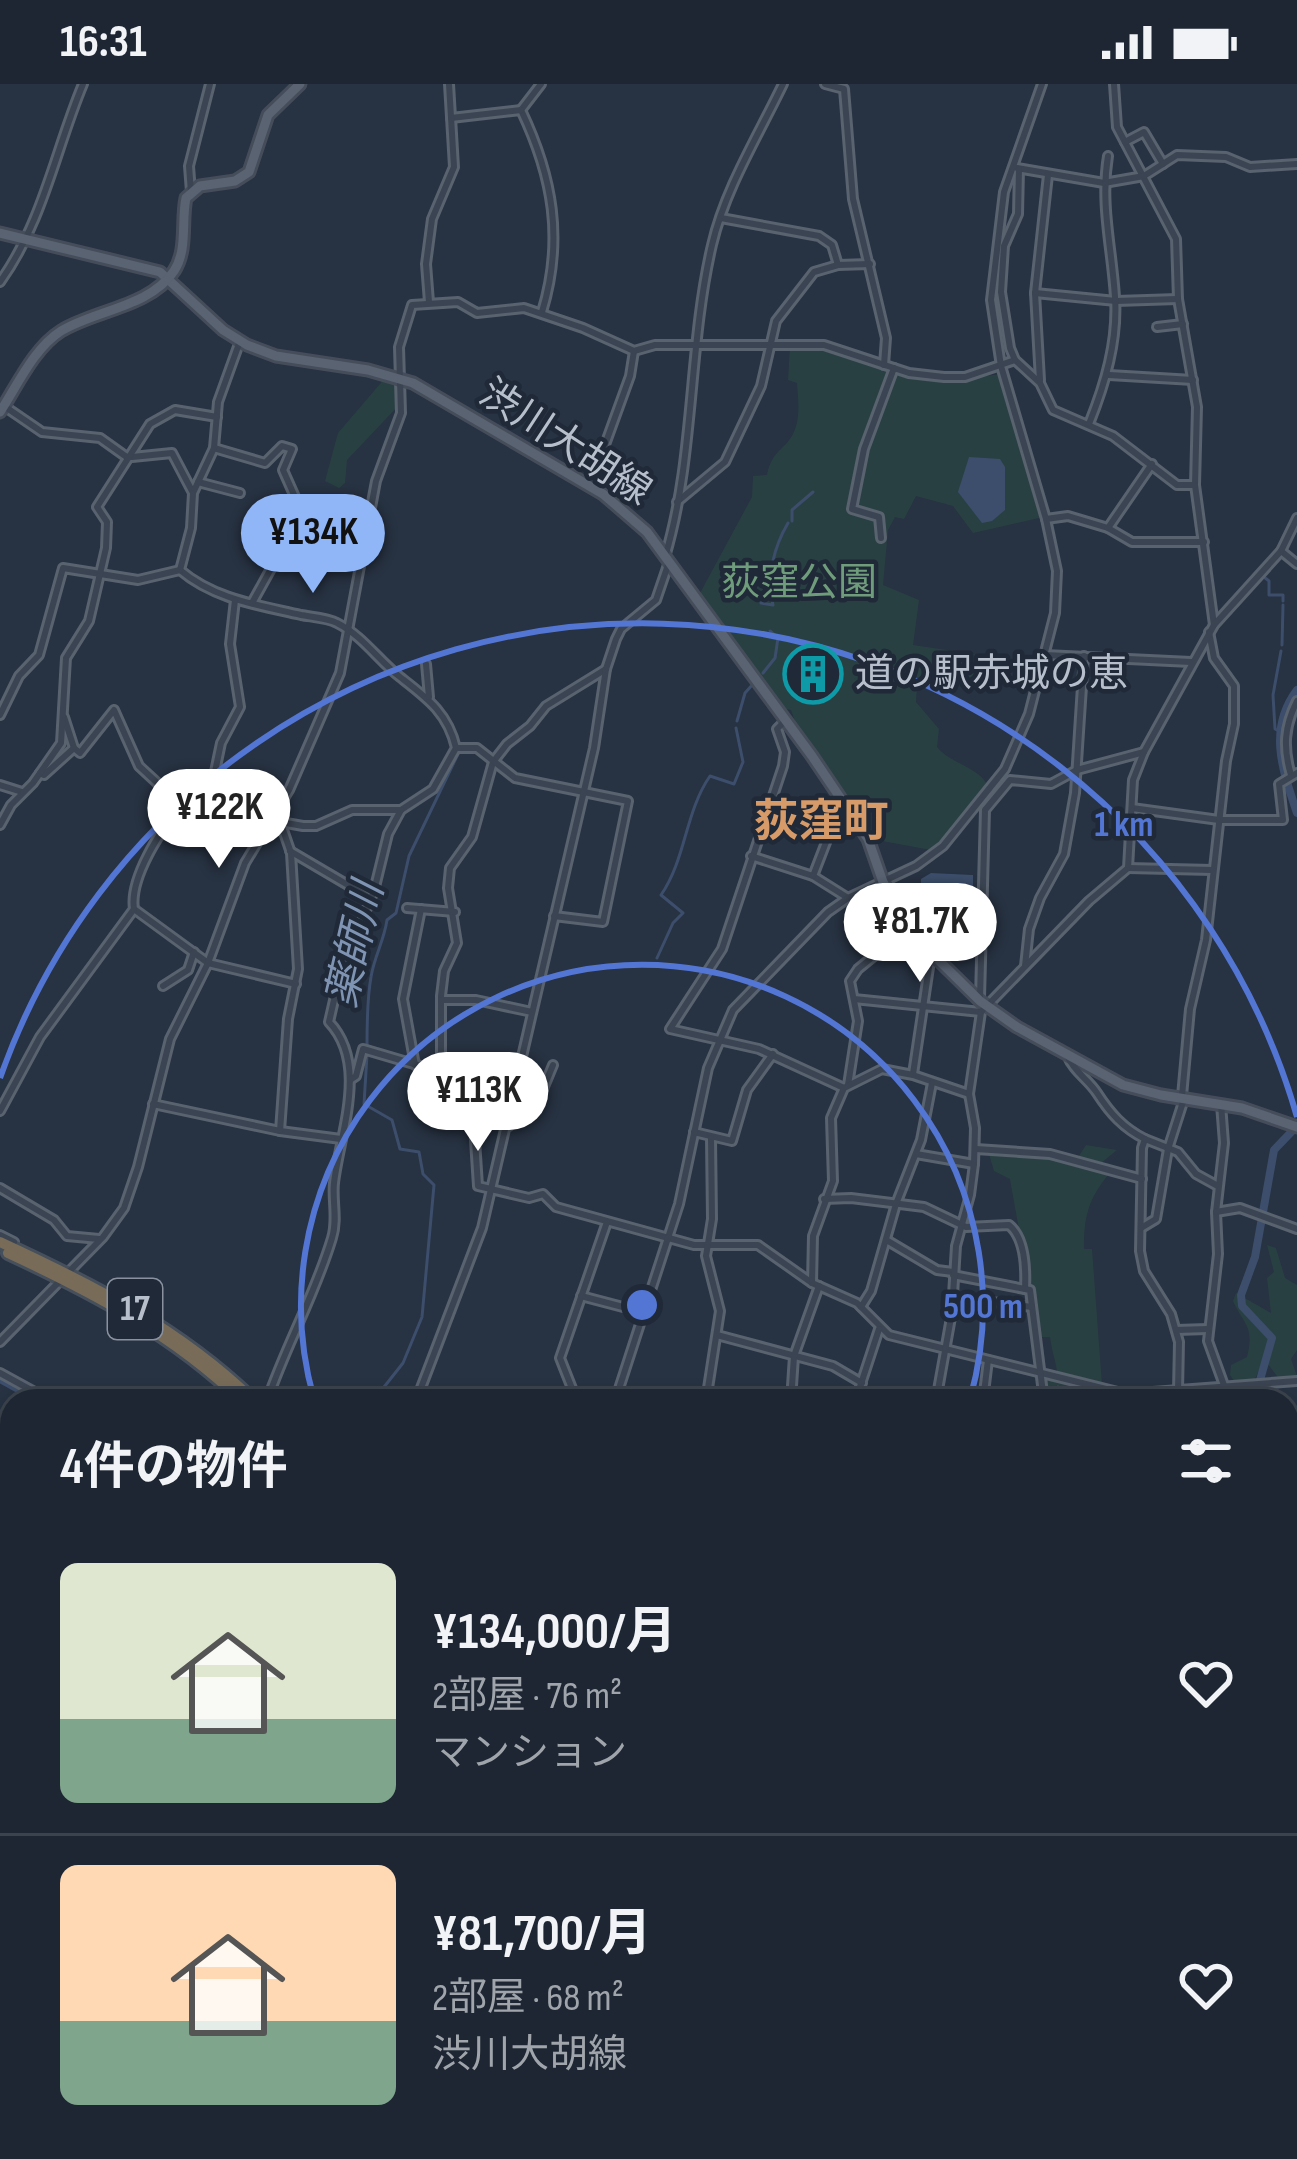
<!DOCTYPE html>
<html lang="ja">
<head>
<meta charset="utf-8">
<style>
  body { margin:0; font-family:"Sofia Sans Condensed","Noto Sans JP",sans-serif; background:#252e3a; color:#f1f3f6; height:100vh; display:flex; flex-direction:column; font-size:45px; white-space:nowrap }
  * { box-sizing:border-box; margin:0 }
  p { font-size:39px; color:#a0a5ac }
  .icon { flex:none; width:66px; height:66px; fill:none; stroke:currentColor; stroke-width:2; stroke-linecap:round; stroke-linejoin:round }
  .map { position:relative; flex:1; overflow:hidden }
  .details { position:absolute; left:0px; top:1305px; width:1299px; height:771px; display:flex; flex-direction:column; background:#1d2632; border-radius:36px 36px 0 0; box-shadow:0 6px 18px #0003,0 0 0 3px #3b434d }
  .details>* { flex:none }
  .price { position:absolute; translate:-50% -102px; padding:0 27px; border-radius:42px; background:#fff; color:#222; font-size:39px; line-height:78px; filter:drop-shadow(0 3px 6px #0008) }
  .price::after { content:''; position:absolute; left:50%; top:72px; width:36px; height:27px; margin-left:-18px; background:inherit; clip-path:polygon(0 0,100% 0,50% 100%) }
  .price.on { background:#91b6f8; color:#111 }
  ul { padding:0; list-style:none }
  li { display:flex; align-items:center; gap:36px; height:300px; padding:0 60px }
  li+li { border-top:3px solid #3b434d }
  li span { display:grid; place-items:center; flex:none; width:336px; height:240px; border-radius:18px; color:#555 }
  li>.icon { margin-inline-start:auto }
  span .icon { width:144px; height:144px; fill:#fffc; stroke-width:1 }
  li b { font-size:51px }
  h2 { display:flex; justify-content:space-between; align-items:center; height:144px; padding:0 60px; font-size:51px }
  .status { display:flex; justify-content:space-between; align-items:center; height:84px; padding:0 60px; background:#1d2632; direction:ltr }
  .status svg { height:33px; fill:currentColor }
  .map>svg:first-child { display:block }
</style>
</head>
<body>
<div class="status"><b>16:31</b><svg viewBox="0 0 49 12"><path d="M0 12V9h3v3zM5 12V6h3v6zM10 12V3h3v9zM15 12V0h3v12zM26 1h20v11H26zM47 4h2v5h-2z"/></svg></div>
<div class="map">
<svg width="1297" height="2075" viewBox="0 0 1297 2075">
  <rect width="100%" height="100%" fill="#273242"/>
  <g fill="#294043">
    <path d="M790 263H825L908 292 966 295 1000 290 1041 428 1039 434 973 449 953 422 916 412 904 435 895 433 888 446 883 501 919 516 913 561 974 570 989 582 982 592 923 597 917 602 916 618 939 645 937 663C951 680 976 682 987 700L975 721 931 766 877 756 796 640 791 626 786 625 699 511 752 413 753 392 767 391C772 366 784 367 793 350 801 334 798 316 797 299L788 296Z"/>
    <polygon points="386,293 399,297 399,321 347,376 345,399 339,404 325,397 338,349"/>
    <path d="M1086 1061 1117 1066 1095 1084 1109 1090C1088 1115 1084 1133 1084 1165H1092L1102 1301H1097L1094 1317H1046L1043 1292 1058 1296C1057 1280 1052 1269 1050 1253H1038L1010 1095 994 1087 988 1067 1075 1078Z"/>
    <path d="M1267 1161 1276 1164 1285 1194 1297 1201V1266L1291 1275 1297 1292 1280 1296 1264 1275 1254 1297 1236 1300 1230 1291 1231 1281 1247 1273C1255 1242 1243 1240 1233 1217L1236 1209 1271 1229 1267 1194 1274 1188Z"/>
  </g>
  <g fill="#3c4e6b">
    <polygon points="969,373 1000,375 1005,383 1005,426 992,437 982,439 958,408"/>
    <polygon points="931,789 973,791 973,826 921,825 921,795"/>
  </g>
  <g fill="none" stroke-linecap="round" stroke-linejoin="round">
    <g stroke="#3c4e6b" stroke-width="3">
      <polyline points="792,437 792,426 813,408"/>
      <polyline points="1264,493 1269,497 1269,511 1283,511 1283,517"/>
      <path d="M761 519 773 521C765 494 775 461 788 439"/>
      <polyline points="1282,561 1283,521"/>
      <polyline points="763,589 775,574 778,554 770,547"/>
      <polyline points="737,637 745,609 753,600"/>
      <polyline points="1279,647 1275,645 1273,611 1281,567"/>
      <path d="M657 874 673 839 683 829 661 811C686 775 685 728 710 692L734 700 743 678 736 644"/>
      <path d="M367 961C367 938 367 915 371 893 374 873 384 857 387 836L396 829 409 772 459 668"/>
      <polyline points="367,971 364,1020 392,1036 400,1065 419,1068 423,1090 434,1101 422,1233 403,1279 373,1317"/>
      <polyline points="1058,1303 1069,1317"/>
      <polyline points="191,2075 207,2064"/>
    </g>
    <g stroke="#3c4e6b" stroke-width="6">
      <polyline points="0,1296 38,1317"/>
      <polyline points="1287,1845 1297,1850"/>
    </g>
    <g stroke="#3c4e6b" stroke-width="8">
      <path d="M1297 606C1267 646 1283 687 1297 729"/>
      <polyline points="1254,1317 1272,1254 1242,1222 1241,1211 1255,1173 1274,1066 1297,1042"/>
      <polyline points="845,2075 856,2064"/>
    </g>
    <defs>
      <g id="minor">
        <polyline points="825,0 844,5 853,115 886,254 884,281"/>
        <polyline points="1114,0 1117,43 1176,155 1178,215 1197,323 1195,401 1214,541"/>
        <path d="M521 26C553 93 564 156 542 228"/>
        <polyline points="521,26 541,0"/>
        <polyline points="451,34 521,26"/>
        <polyline points="1125,58 1144,48 1163,80"/>
        <polyline points="1017,84 1104,99 1144,92 1177,71 1226,73 1250,83 1297,80"/>
        <polyline points="1019,85 1018,130 1004,162 1001,208 1010,264 1015,276 1040,299 1053,326 1113,352 1177,401 1195,401"/>
        <polyline points="191,108 189,82 210,0"/>
        <polyline points="721,134 819,152 832,161 838,181"/>
        <path d="M0 198C43 138 55 67 83 0"/>
        <polyline points="1035,209 1116,217 1178,215"/>
        <polyline points="429,218 426,180 432,135 454,83 449,0"/>
        <polyline points="1157,243 1183,240"/>
        <polyline points="1109,291 1193,296"/>
        <polyline points="1040,296 1035,209 1048,91"/>
        <polyline points="4,322 42,348 100,354 128,374"/>
        <path d="M1089 340C1105 300 1118 257 1115 213 1112 164 1100 121 1108 72"/>
        <polyline points="214,364 265,379 282,362 292,365 283,386 299,422 317,445 359,470"/>
        <polyline points="132,373 172,369 192,407"/>
        <polyline points="198,398 240,409"/>
        <polyline points="590,402 630,292 634,267"/>
        <polyline points="677,418 725,378 761,302 776,237 814,188 838,181 870,180"/>
        <polyline points="1046,435 1068,432 1108,444 1132,458 1204,458"/>
        <polyline points="1108,444 1152,380"/>
        <polyline points="881,454 879,433 852,425 864,365 894,284"/>
        <polyline points="1281,467 1297,480"/>
        <path d="M665 473C695 373 688 263 712 161 725 105 758 52 783 0"/>
        <path d="M180 486C214 515 258 521 301 531 312 533 328 534 337 539 363 552 378 576 400 593 427 614 448 629 456 664L433 705 401 726 388 750 374 807 340 890 329 938C369 980 340 1049 334 1099 332 1117 338 1135 332 1154 315 1211 286 1261 267 1317"/>
        <polyline points="180,486 191,444 193,409 214,364 218,318 240,257"/>
        <polyline points="252,519 278,472 317,445"/>
        <polyline points="1045,571 1191,578"/>
        <polyline points="426,580 429,613"/>
        <polyline points="606,585 546,622 530,642 507,660 493,678 472,753 450,784 448,804 457,859 444,887 441,912 441,988 474,1041 478,1102 529,1114 543,1110 556,1123 694,1161 758,1161 812,1199 857,1219 889,1251 1126,1310 1297,1297"/>
        <polyline points="0,631 19,592 39,571 63,484 138,496 180,486"/>
        <polyline points="64,633 74,664 80,669 114,626 139,682 180,720 303,742 316,742 352,726 401,726"/>
        <polyline points="786,636 777,645 785,668 783,682 722,865 670,945 759,965 844,1004"/>
        <polyline points="456,664 477,664 515,694 628,717 603,838 554,832"/>
        <polyline points="40,689 44,691 74,664"/>
        <path d="M1291 691C1283 664 1284 643 1297 617"/>
        <polyline points="0,701 22,708"/>
        <polyline points="1132,724 1219,736 1283,736 1279,700 1297,689"/>
        <polyline points="207,726 221,659 240,623 230,560 235,516"/>
        <polyline points="0,741 11,721 33,699 61,659 66,574 89,537 106,464 107,438 97,423 150,340 175,326 217,333"/>
        <polyline points="290,767 370,814"/>
        <polyline points="751,772 813,792 848,814"/>
        <polyline points="1128,784 1212,786"/>
        <polyline points="813,792 842,717"/>
        <polyline points="407,824 455,828"/>
        <polyline points="134,825 208,879 296,900"/>
        <polyline points="1025,882 1029,845 1040,814 1064,770 1075,709 1084,572"/>
        <polyline points="163,902 188,886 194,868"/>
        <polyline points="980,914 985,726 1010,696 1051,700 1077,686 1144,668"/>
        <polyline points="854,915 981,928"/>
        <polyline points="441,916 476,916 532,928"/>
        <path d="M1067 971C1074 988 1088 995 1097 1009 1110 1029 1123 1044 1145 1055L1142 1064 1140 1167 1144 1187 1171 1230 1179 1258 1178 1307"/>
        <polyline points="415,981 403,915 421,825"/>
        <polyline points="913,990 931,870"/>
        <polyline points="350,996 356,992 363,965 441,988"/>
        <polyline points="848,1001 858,937 850,897 858,885 891,858 894,837 900,832"/>
        <polyline points="1182,1012 1190,925 1206,856 1226,677 1234,640 1234,602 1214,574 1209,548"/>
        <polyline points="153,1020 280,1047 341,1055"/>
        <polyline points="1221,1020 1224,1059 1216,1128 1218,1170 1208,1257 1225,1304"/>
        <path d="M0 1027 40 953 134 825C129 793 162 746 180 720"/>
        <polyline points="509,1042 536,1022 553,981"/>
        <polyline points="280,1047 288,935 298,885 291,769 281,740"/>
        <polyline points="694,1048 732,1057 747,1006 773,970"/>
        <polyline points="1145,1055 1178,1068 1196,1090 1216,1101"/>
        <polyline points="976,1065 1050,1070 1142,1095"/>
        <polyline points="916,1070 974,1080"/>
        <polyline points="0,1104 54,1136 67,1152 99,1155"/>
        <path d="M824 1115 851 1114 924 1123 966 1143 1009 1141C1025 1154 1026 1184 1025 1205"/>
        <polyline points="1216,1128 1240,1124 1297,1145"/>
        <polyline points="1141,1144 1156,1135 1168,1065 1184,1015"/>
        <polyline points="0,1151 14,1158 12,1162"/>
        <polyline points="888,1157 937,1186 953,1188"/>
        <polyline points="953,1191 1030,1206 1044,1317"/>
        <polyline points="812,1199 813,1152 833,1097 831,1034 844,1004 882,985 913,991 969,1010"/>
        <polyline points="581,1212 642,1228"/>
        <polyline points="952,1213 1032,1223"/>
        <polyline points="861,1223 871,1207 896,1120 921,1056 932,999"/>
        <polyline points="879,1245 858,1309 885,1317"/>
        <polyline points="1176,1246 1208,1245"/>
        <polyline points="717,1251 833,1282 862,1299"/>
        <polyline points="0,1258 103,1153 124,1124 138,1083 170,955 208,879 245,779 289,706 340,589 376,397 401,329 399,263 412,221 458,218 477,229 524,224 583,244 634,267 655,261 824,261 909,289 944,293 965,293 1015,276"/>
        <polyline points="0,1289 51,1317"/>
        <polyline points="416,1317 482,1144 594,664 606,585 616,555 621,545 656,516 669,478"/>
        <polyline points="577,1317 560,1274 607,1138"/>
        <polyline points="615,1317 679,1120 708,984 733,926 828,828 848,814 916,782 943,762 1005,685 1029,630 1055,529 1057,487 1046,435 1001,282 991,216 1004,108 1042,0"/>
        <polyline points="706,1317 720,1227 706,1172 712,1135 711,1054"/>
        <polyline points="791,1317 794,1272 819,1202"/>
        <polyline points="936,1317 952,1228 956,1162 970,1111 974,1080 975,1044 969,1010 981,928 1089,817 1128,784 1133,696 1144,668 1214,541 1281,467 1297,434"/>
        <polyline points="983,1317 988,1276"/>
        <polyline points="0,1389 12,1376"/>
        <polyline points="1287,1414 1297,1388"/>
        <polyline points="0,1434 12,1405"/>
        <polyline points="0,1446 12,1451"/>
        <polyline points="0,1481 12,1486"/>
        <polyline points="1287,1512 1297,1523"/>
        <polyline points="0,1514 12,1519"/>
        <polyline points="0,1541 12,1546"/>
        <polyline points="0,1734 12,1695"/>
        <polyline points="1287,1784 1297,1782"/>
        <polyline points="1287,1851 1297,1855"/>
        <polyline points="0,1870 12,1842"/>
        <polyline points="1287,1975 1297,1987"/>
        <polyline points="0,2007 12,1979"/>
        <polyline points="1287,2053 1297,2018"/>
        <polyline points="74,2064 83,2075"/>
        <polyline points="1252,2064 1277,2075"/>
        <polyline points="45,2075 52,2064"/>
        <polyline points="254,2075 260,2064"/>
        <polyline points="319,2075 336,2067 365,2075"/>
        <polyline points="420,2075 425,2064"/>
        <polyline points="545,2075 547,2064"/>
        <polyline points="719,2075 736,2067 754,2075"/>
        <polyline points="995,2075 997,2064"/>
        <polyline points="1105,2075 1118,2064"/>
        <polyline points="1151,2075 1152,2064"/>
        <polyline points="1209,2075 1211,2064"/>
      </g>
      <g id="major">
        <polyline points="0,149 160,188 223,246 247,261 276,272 368,286 413,299 603,410 647,448 812,672 868,755 883,798 915,853 980,917 1017,943 1123,1001 1161,1011 1242,1024 1297,1043"/>
        <path d="M0 328C17 302 34 264 61 247 95 226 150 223 174 187 188 166 181 137 186 114L200 102 235 97 249 88 268 31 300 0"/>
        <polyline points="1287,1668 1297,1662"/>
        <polyline points="569,2075 585,2064"/>
      </g>
      <g id="highway">
        <path d="M0 1158C93 1201 180 1245 254 1317"/>
        <path d="M8 1169C94 1209 174 1251 242 1317"/>
        <polyline points="658,2064 666,2075"/>
        <polyline points="668,2064 675,2075"/>
      </g>
    </defs>
    <use href="#minor" stroke="#59626f" stroke-width="12"/>
    <use href="#major" stroke="#454d5b" stroke-width="15"/>
    <use href="#highway" stroke="#464f5c" stroke-width="16"/>
    <use href="#minor" stroke="#3b4452" stroke-width="6"/>
    <use href="#major" stroke="#596372" stroke-width="9"/>
    <use href="#highway" stroke="#786c58" stroke-width="10"/>
    <g stroke="#5d6879" stroke-width="3" stroke-dasharray="12 12" stroke-linecap="butt">
      <polyline points="1287,1790 1297,1787"/>
      <polyline points="707,2075 725,2064"/>
    </g>
  </g>
  <g fill="none" stroke="#5376d4" stroke-width="6">
    <path d="M314 1315A341 341 0 1 1 970 1315"/>
    <path d="M0 994A681 681 0 0 1 1297 1033"/>
  </g>
  <defs>
    <symbol id="building-ring" viewBox="-11 -11 22 22"><circle r="9.5" fill="#202937" stroke="#0f9aa8" stroke-width="1.5"/><path d="M-4-6H4V6H1V3H-1V6H-4ZM-2.5-4.3h1.7v1.8h-1.7ZM.8-4.3h1.7v1.8H.8ZM-2.5-1h1.7V.8h-1.7ZM.8-1h1.7V.8H.8Z" fill="#0f9aa8"/></symbol>
  </defs>
  <g fill-rule="evenodd">
    <use href="#building-ring" x="780" y="557" width="66" height="66"/>
  </g>
  <g text-anchor="middle" dominant-baseline="central" stroke-width="9" stroke-linejoin="round" paint-order="stroke">
    <rect fill="#202937" stroke="#8a929f" stroke-width="3" x="108" y="1195" width="54" height="60" rx="9"/>
    <g font-size="36" font-weight="bold" fill="#b8bfcc">
      <text x="135" y="1225">17</text>
    </g>
    <g font-size="39" fill="#b8bfcc" stroke="#202937">
      <text transform="translate(565 359) rotate(33)">渋川大胡線</text>
    </g>
    <g font-size="39" fill="#6f9d7b" stroke="#202937">
      <text x="799" y="499">荻窪公園</text>
    </g>
    <g font-size="39" fill="#b8bfcc" stroke="#202937" text-anchor="start">
      <text x="855" y="590">道の駅赤城の恵</text>
    </g>
    <g font-size="42" font-style="italic" fill="#7f94b3" stroke="#202937">
      <text transform="translate(356 861) rotate(-77)">薬師川</text>
    </g>
    <g font-size="45" font-weight="bold" fill="#d69b68" stroke="#202937">
      <text x="821" y="738">荻窪町</text>
    </g>
  </g>
  <circle cx="642" cy="1221" r="18" fill="#5376d4" stroke="#202937" stroke-width="6"/>
  <g font-size="36" text-anchor="middle" font-weight="bold" fill="#5376d4" stroke="#202937" stroke-width="9" stroke-linejoin="round" paint-order="stroke">
    <text x="1124" y="752">1 km</text>
    <text x="983" y="1234">500 m</text>
  </g>
</svg>
<b class="price on" style="left:313px;top:512px">¥134K</b>
<b class="price" style="left:219px;top:787px">¥122K</b>
<b class="price" style="left:920px;top:901px">¥81.7K</b>
<b class="price" style="left:478px;top:1070px">¥113K</b>
<section class="details">
<h2>4件の物件<svg class="icon" aria-label="filters" viewBox="0 0 24 24"><path d="M4 7h16M4 17h16"/><circle cx="9" cy="7" r="2"/><circle cx="15" cy="17" r="2"/></svg></h2>
<ul>
<li><span style="background:linear-gradient(#dfe7d0 65%,#7fa58c 0)"><svg class="icon" aria-label="home" viewBox="0 0 24 24"><path d="M3 11l9-7 9 7M6 9v11h12V9"/></svg></span><div><b>¥134,000/月</b><p>2部屋 · 76 m²</p><p>マンション</p></div><svg class="icon" aria-label="heart" viewBox="0 0 24 24"><path d="M12 20l-8-8c-3-5 5-10 8-4 3-6 11-1 8 4z"/></svg></li>
<li><span style="background:linear-gradient(#ffd9b3 65%,#7fa58c 0)"><svg class="icon" aria-label="home" viewBox="0 0 24 24"><path d="M3 11l9-7 9 7M6 9v11h12V9"/></svg></span><div><b>¥81,700/月</b><p>2部屋 · 68 m²</p><p>渋川大胡線</p></div><svg class="icon" aria-label="heart" viewBox="0 0 24 24"><path d="M12 20l-8-8c-3-5 5-10 8-4 3-6 11-1 8 4z"/></svg></li>
</ul>
</section>
</div>
</body>
</html>
